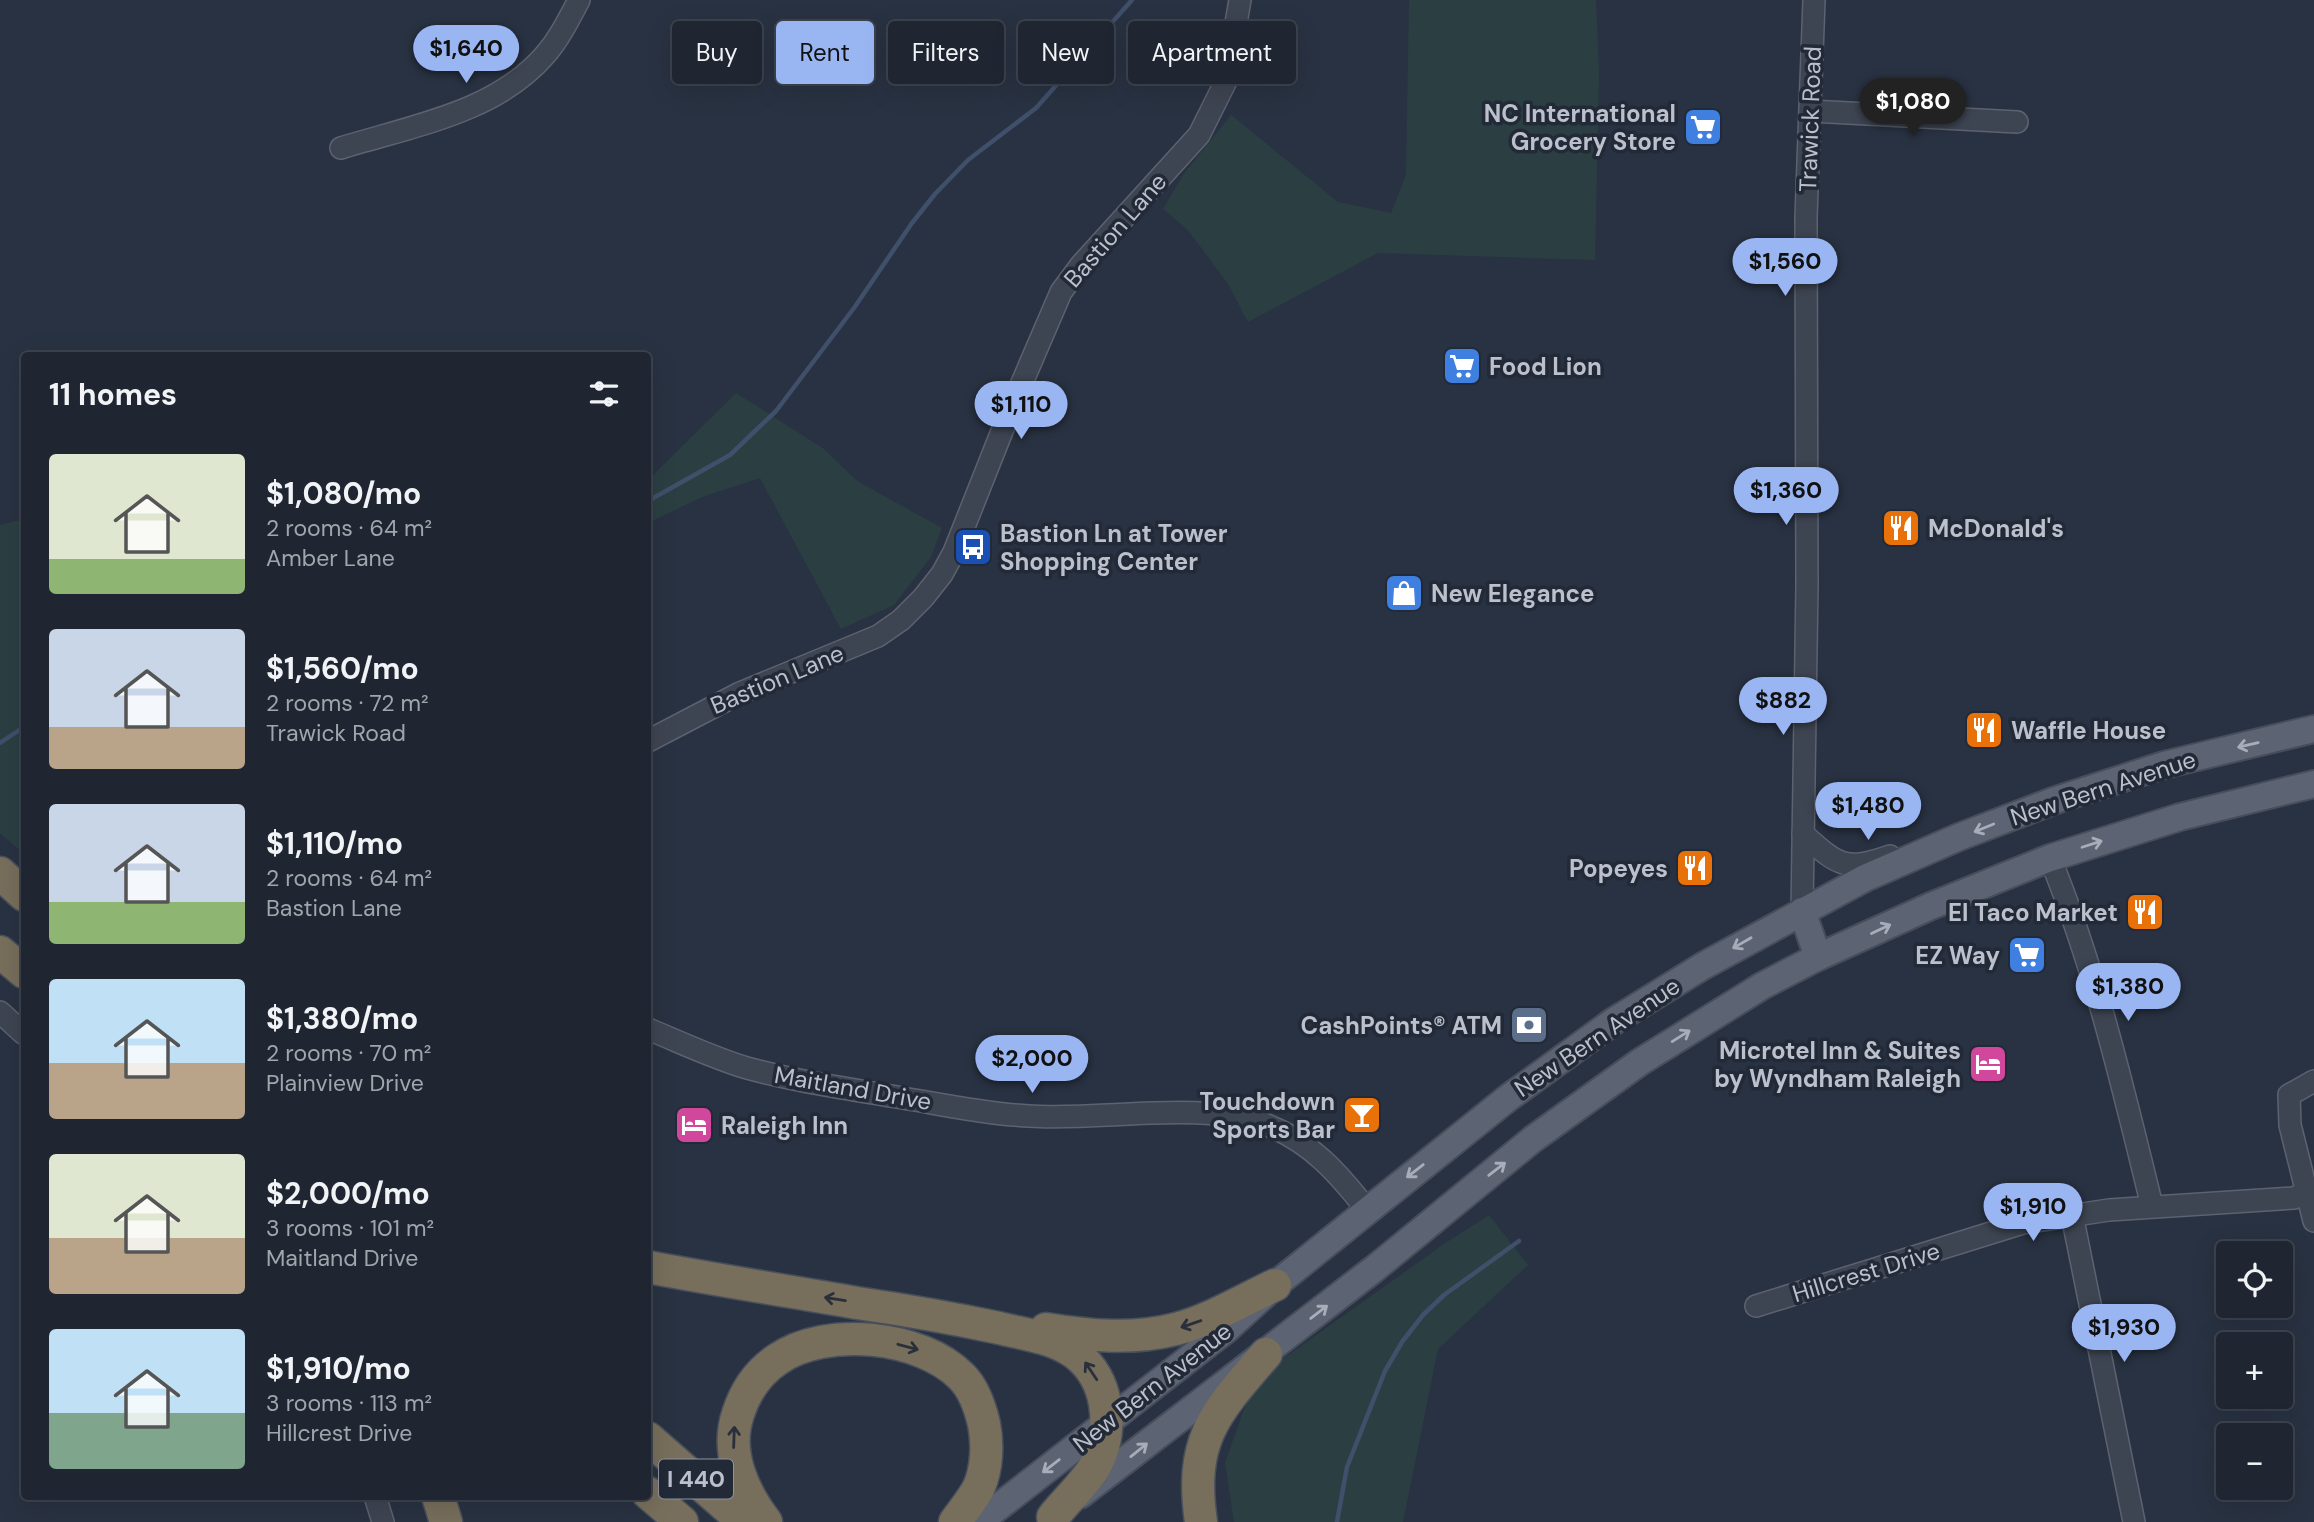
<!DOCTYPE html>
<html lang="en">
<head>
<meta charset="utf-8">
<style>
  body { margin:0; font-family:"DM Sans",sans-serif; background:#272e3a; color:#f1f3f6; height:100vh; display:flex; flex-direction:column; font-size:26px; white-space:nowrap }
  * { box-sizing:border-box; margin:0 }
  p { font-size:23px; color:#a1a5ac }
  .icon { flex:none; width:38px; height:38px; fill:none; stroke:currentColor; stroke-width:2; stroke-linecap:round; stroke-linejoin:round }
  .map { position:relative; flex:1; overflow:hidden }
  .sheet { position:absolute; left:21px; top:352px; width:630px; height:1148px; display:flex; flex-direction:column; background:#1f2632; border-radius:7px; box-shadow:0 7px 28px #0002,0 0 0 2px #3c434d }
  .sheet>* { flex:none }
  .guide { position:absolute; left:672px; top:21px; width:665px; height:63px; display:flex; gap:14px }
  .buttons { position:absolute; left:2216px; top:1241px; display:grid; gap:14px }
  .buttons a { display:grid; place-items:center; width:77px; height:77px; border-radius:7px; background:#1f2632; box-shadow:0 7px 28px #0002,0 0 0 2px #3c434d; font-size:35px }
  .price { position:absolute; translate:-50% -60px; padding:0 16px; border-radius:24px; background:#9ab6f2; color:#111; font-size:23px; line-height:46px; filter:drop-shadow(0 2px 4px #0008) }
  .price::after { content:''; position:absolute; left:50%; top:42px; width:21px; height:16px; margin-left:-10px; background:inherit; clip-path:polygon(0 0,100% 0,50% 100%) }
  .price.active { background:#222; color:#fff }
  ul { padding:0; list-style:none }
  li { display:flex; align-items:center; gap:21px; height:175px; padding:0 28px }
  li span { display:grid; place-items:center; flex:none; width:196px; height:140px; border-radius:7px; color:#555 }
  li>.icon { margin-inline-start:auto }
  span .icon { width:84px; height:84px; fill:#fffc; stroke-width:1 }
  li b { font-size:30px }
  h2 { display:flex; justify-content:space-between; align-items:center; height:84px; padding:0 28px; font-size:30px }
  .pill { padding:0 24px; border-radius:7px; background:#1f2632; box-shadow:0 7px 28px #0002,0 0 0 2px #3c434d; font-size:24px; line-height:63px }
  .pill.active { background:#9ab6f2; color:#111 }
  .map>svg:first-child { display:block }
</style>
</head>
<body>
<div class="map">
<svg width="2314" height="1522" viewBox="0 0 2314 1522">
  <rect width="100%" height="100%" fill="#293242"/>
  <g fill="#2b3f43">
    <polygon points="1409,0 1596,0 1599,72 1595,260 1378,253 1248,322 1228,284 1188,230 1163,209 1183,175 1231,115 1338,202 1391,213 1406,175"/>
    <polygon points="736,393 824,449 857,481 942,528 931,557 894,605 841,629 760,478 702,497 648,523 648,480"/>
    <polygon points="24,519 24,854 0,833 0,525"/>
    <polygon points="1489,1215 1528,1265 1438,1349 1403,1522 1234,1522 1225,1463 1247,1401 1277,1363 1447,1242"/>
  </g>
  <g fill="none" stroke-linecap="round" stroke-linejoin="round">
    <g stroke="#404f6a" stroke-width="4.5">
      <polyline points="648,501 730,455 776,411 854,308 912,223 935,194 968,160 1036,108 1132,0"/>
      <polyline points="0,743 24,727"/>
      <polyline points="1337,1522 1347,1467 1385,1371 1402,1342 1423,1315 1444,1295 1519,1241"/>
    </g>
    <defs>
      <g id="minor">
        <polyline points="1811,111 2017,122"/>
        <path d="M341 148C411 126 495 113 545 55 559 39 569 19 579 0"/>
        <polyline points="648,741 740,693 878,636 901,620 923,598 942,574 954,552 1012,406 1061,292 1081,265 1199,135 1226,81 1240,0"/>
        <path d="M1803 834C1838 865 1844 872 1890 856"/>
        <path d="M2050 858C2096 971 2123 1088 2152 1206"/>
        <polyline points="1802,911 1807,585 1806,217 1814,0"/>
        <polyline points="0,1012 24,1034"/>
        <path d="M648 1029C680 1042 713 1058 747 1068 798 1082 851 1089 903 1098 945 1105 987 1114 1029 1116 1101 1121 1202 1100 1267 1125 1311 1142 1339 1174 1367 1210"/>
        <polyline points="2314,1081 2289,1095 2290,1125 2314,1221"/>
        <polyline points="2072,1215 2134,1522"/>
        <polyline points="1756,1306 2023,1223 2109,1210 2294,1198 2307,1192"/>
        <polyline points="375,1496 383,1522"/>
      </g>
      <g id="major">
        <polyline points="1802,911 1818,957"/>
        <polyline points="1080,1495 1374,1269 1533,1139 1640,1062 1762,986 1818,957 1931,906 2050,858 2180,817 2314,784"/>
        <polyline points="979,1522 1227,1329 1275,1285 1508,1098 1614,1021 1703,966 1865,878 1959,837 2056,800 2164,765 2314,729"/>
      </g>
      <g id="highway">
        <polyline points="0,873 24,895"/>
        <polyline points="0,952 24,972"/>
        <path d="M648 1267C717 1280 787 1291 857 1303 905 1310 952 1318 999 1328 1027 1335 1060 1338 1082 1359 1111 1387 1113 1435 1094 1468 1083 1485 1066 1501 1053 1517"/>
        <path d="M1046 1329C1089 1336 1133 1340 1176 1329 1210 1320 1243 1300 1275 1285"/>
        <polyline points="648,1438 744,1522"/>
        <polyline points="648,1493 682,1522"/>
        <polyline points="438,1496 446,1522"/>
        <path d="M766 1522C743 1492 725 1452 738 1414 745 1392 758 1372 778 1359 826 1326 921 1335 962 1377 974 1389 980 1407 984 1424 988 1444 987 1468 979 1487 973 1499 963 1511 955 1522"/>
        <path d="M1201 1522C1189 1439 1215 1413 1266 1354"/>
      </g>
    </defs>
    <use href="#minor" stroke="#5c626f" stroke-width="24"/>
    <use href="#major" stroke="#474d5b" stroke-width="30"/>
    <use href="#highway" stroke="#484f5c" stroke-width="35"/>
    <use href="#minor" stroke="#3e4552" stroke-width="21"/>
    <use href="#major" stroke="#5c6372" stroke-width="26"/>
    <use href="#highway" stroke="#776e5b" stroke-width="32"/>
  </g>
  <defs><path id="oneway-shaft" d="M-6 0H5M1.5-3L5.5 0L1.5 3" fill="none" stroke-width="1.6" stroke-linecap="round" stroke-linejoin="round" transform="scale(1.75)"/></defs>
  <g stroke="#a8adba">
    <use href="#oneway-shaft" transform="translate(2248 745) rotate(167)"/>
    <use href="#oneway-shaft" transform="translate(1984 828) rotate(158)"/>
    <use href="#oneway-shaft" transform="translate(2092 844) rotate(-18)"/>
    <use href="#oneway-shaft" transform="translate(1881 929) rotate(-25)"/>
    <use href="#oneway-shaft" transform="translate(1742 943) rotate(150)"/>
    <use href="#oneway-shaft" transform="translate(1681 1036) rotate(-32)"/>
    <use href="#oneway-shaft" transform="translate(1497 1169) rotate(-38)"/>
    <use href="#oneway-shaft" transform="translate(1415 1171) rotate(142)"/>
    <use href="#oneway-shaft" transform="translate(1319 1312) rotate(-38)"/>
    <use href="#oneway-shaft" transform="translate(1139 1450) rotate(-39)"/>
    <use href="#oneway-shaft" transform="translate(1051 1466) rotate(142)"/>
  </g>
  <g stroke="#2a303b">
    <use href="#oneway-shaft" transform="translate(835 1299) rotate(-171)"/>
    <use href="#oneway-shaft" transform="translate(1191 1324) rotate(161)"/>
    <use href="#oneway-shaft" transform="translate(908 1347) rotate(15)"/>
    <use href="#oneway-shaft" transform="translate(1091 1371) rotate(-124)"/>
    <use href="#oneway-shaft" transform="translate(734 1437) rotate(-88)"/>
  </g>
  <defs>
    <symbol id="supermarket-square" viewBox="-11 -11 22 22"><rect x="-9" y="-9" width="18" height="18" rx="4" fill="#3f7fe0" stroke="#222937"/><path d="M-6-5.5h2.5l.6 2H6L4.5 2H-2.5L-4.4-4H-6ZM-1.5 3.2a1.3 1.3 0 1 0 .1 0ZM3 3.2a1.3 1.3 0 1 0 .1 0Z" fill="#fff"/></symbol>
    <symbol id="restaurant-square" viewBox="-11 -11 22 22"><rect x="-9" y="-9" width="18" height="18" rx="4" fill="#e8710a" stroke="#222937"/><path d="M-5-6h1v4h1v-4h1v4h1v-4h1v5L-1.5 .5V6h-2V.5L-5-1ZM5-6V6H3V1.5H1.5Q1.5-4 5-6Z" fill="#fff"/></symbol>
    <symbol id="bus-square" viewBox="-11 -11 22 22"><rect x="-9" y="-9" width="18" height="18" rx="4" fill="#1a4fb4" stroke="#222937"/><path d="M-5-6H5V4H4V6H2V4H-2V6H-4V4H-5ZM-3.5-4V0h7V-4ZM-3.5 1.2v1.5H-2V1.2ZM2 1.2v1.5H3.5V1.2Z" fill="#fff"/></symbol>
    <symbol id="shop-square" viewBox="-11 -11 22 22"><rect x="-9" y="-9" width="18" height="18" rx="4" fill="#3f7fe0" stroke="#222937"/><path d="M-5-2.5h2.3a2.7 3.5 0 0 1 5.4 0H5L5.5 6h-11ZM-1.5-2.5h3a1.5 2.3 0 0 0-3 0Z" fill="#fff"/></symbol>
    <symbol id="bank-square" viewBox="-11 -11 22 22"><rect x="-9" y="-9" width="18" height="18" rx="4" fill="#5c6f8a" stroke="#222937"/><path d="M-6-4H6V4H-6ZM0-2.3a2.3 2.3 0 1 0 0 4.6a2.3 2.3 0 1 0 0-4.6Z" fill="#fff"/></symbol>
    <symbol id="hotel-square" viewBox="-11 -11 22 22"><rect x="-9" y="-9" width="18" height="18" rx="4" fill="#d1479c" stroke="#222937"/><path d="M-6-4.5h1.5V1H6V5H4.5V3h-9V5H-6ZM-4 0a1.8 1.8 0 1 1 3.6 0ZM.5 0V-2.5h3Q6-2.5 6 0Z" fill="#fff"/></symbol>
    <symbol id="bar-square" viewBox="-11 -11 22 22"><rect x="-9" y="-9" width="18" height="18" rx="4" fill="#e8710a" stroke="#222937"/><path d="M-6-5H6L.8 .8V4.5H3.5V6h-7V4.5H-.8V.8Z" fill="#fff"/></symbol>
  </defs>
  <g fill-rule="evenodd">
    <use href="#supermarket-square" x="1681" y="105" width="44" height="44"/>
    <use href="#supermarket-square" x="1440" y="344" width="44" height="44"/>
    <use href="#restaurant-square" x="1879" y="506" width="44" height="44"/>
    <use href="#bus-square" x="951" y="525" width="44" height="44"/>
    <use href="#shop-square" x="1382" y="571" width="44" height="44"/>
    <use href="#restaurant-square" x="1962" y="708" width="44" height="44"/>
    <use href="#restaurant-square" x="1673" y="846" width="44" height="44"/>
    <use href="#restaurant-square" x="2123" y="890" width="44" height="44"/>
    <use href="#supermarket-square" x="2005" y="933" width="44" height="44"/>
    <use href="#bank-square" x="1507" y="1003" width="44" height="44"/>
    <use href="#hotel-square" x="1966" y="1042" width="44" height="44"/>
    <use href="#bar-square" x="1340" y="1093" width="44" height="44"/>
    <use href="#hotel-square" x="672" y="1103" width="44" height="44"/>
  </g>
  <g text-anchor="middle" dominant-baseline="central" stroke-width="7" stroke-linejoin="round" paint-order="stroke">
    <rect fill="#222937" stroke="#8d939f" stroke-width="2" x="659" y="1459.5" width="74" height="39" rx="5"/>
    <g font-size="23" font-weight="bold" fill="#bbc0cc">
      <text x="696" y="1479">I 440</text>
    </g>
    <g font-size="24" font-weight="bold" fill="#bbc0cc" stroke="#222937" text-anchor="end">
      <text x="1676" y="113">NC International<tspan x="1676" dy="28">Grocery Store</tspan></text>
      <text x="1489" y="366" text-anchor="start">Food Lion</text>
      <text x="1928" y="528" text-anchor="start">McDonald's</text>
      <text x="1000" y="533" text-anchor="start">Bastion Ln at Tower<tspan x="1000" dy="28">Shopping Center</tspan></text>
      <text x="1431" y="593" text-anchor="start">New Elegance</text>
      <text x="2011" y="730" text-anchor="start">Waffle House</text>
      <text x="1668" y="868">Popeyes</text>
      <text x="2118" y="912">El Taco Market</text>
      <text x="2000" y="955">EZ Way</text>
      <text x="1502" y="1025">CashPoints® ATM</text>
      <text x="1961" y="1050">Microtel Inn &amp; Suites<tspan x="1961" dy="28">by Wyndham Raleigh</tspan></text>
      <text x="1335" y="1101">Touchdown<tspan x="1335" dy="28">Sports Bar</tspan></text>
      <text x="721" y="1125" text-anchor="start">Raleigh Inn</text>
    </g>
    <g font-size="24" fill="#bbc0cc" stroke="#222937">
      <text transform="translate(1810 119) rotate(-88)">Trawick Road</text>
      <text transform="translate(1115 230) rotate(-49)">Bastion Lane</text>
      <text transform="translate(777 679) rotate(-23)">Bastion Lane</text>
      <text transform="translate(2103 788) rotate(-18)">New Bern Avenue</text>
      <text transform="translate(1597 1037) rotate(-34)">New Bern Avenue</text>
      <text transform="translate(853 1088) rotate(10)">Maitland Drive</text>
      <text transform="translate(1866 1272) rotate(-17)">Hillcrest Drive</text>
      <text transform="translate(1152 1387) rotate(-38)">New Bern Avenue</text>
    </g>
  </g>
</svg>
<div class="buttons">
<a><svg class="icon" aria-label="locate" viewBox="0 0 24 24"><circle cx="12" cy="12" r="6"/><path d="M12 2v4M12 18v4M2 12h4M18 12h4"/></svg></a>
<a>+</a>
<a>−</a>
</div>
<b class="price" style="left:466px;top:85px">$1,640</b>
<b class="price active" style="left:1913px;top:138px">$1,080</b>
<b class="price" style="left:1785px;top:298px">$1,560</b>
<b class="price" style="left:1021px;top:441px">$1,110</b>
<b class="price" style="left:1786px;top:527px">$1,360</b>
<b class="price" style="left:1783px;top:737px">$882</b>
<b class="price" style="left:1868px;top:842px">$1,480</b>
<b class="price" style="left:2128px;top:1023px">$1,380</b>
<b class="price" style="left:1032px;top:1095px">$2,000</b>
<b class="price" style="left:2033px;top:1243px">$1,910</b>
<b class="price" style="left:2124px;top:1364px">$1,930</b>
<div class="guide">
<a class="pill">Buy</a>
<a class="pill active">Rent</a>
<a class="pill">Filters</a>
<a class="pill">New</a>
<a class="pill">Apartment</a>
</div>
<section class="sheet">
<h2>11 homes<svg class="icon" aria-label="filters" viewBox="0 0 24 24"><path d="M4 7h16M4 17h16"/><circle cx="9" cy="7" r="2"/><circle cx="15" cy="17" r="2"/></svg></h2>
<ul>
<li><span style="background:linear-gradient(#dfe7d0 75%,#8fb573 0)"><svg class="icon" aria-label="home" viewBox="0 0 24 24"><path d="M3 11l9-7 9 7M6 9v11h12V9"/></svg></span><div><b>$1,080/mo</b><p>2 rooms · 64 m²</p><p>Amber Lane</p></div></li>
<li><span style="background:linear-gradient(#c9d6e8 70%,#b9a48a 0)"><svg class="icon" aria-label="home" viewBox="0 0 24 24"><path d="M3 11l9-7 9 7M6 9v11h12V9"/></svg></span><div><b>$1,560/mo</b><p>2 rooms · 72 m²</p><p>Trawick Road</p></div></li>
<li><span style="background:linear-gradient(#c9d6e8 70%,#8fb573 0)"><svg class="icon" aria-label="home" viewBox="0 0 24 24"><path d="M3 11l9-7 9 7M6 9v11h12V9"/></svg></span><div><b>$1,110/mo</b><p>2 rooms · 64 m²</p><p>Bastion Lane</p></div></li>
<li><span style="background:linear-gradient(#bfe0f5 60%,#b9a48a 0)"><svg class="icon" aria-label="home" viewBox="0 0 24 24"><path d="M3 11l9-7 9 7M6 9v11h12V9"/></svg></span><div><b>$1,380/mo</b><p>2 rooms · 70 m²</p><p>Plainview Drive</p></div></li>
<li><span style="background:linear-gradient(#dfe7d0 60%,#b9a48a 0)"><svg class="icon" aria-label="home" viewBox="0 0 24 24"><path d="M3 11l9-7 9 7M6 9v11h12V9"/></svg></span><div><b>$2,000/mo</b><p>3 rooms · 101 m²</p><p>Maitland Drive</p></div></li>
<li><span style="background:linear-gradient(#bfe0f5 60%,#7fa58c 0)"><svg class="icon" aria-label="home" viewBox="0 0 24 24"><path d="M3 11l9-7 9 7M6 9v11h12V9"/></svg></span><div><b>$1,910/mo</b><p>3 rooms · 113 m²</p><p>Hillcrest Drive</p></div></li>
</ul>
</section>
</div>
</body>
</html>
